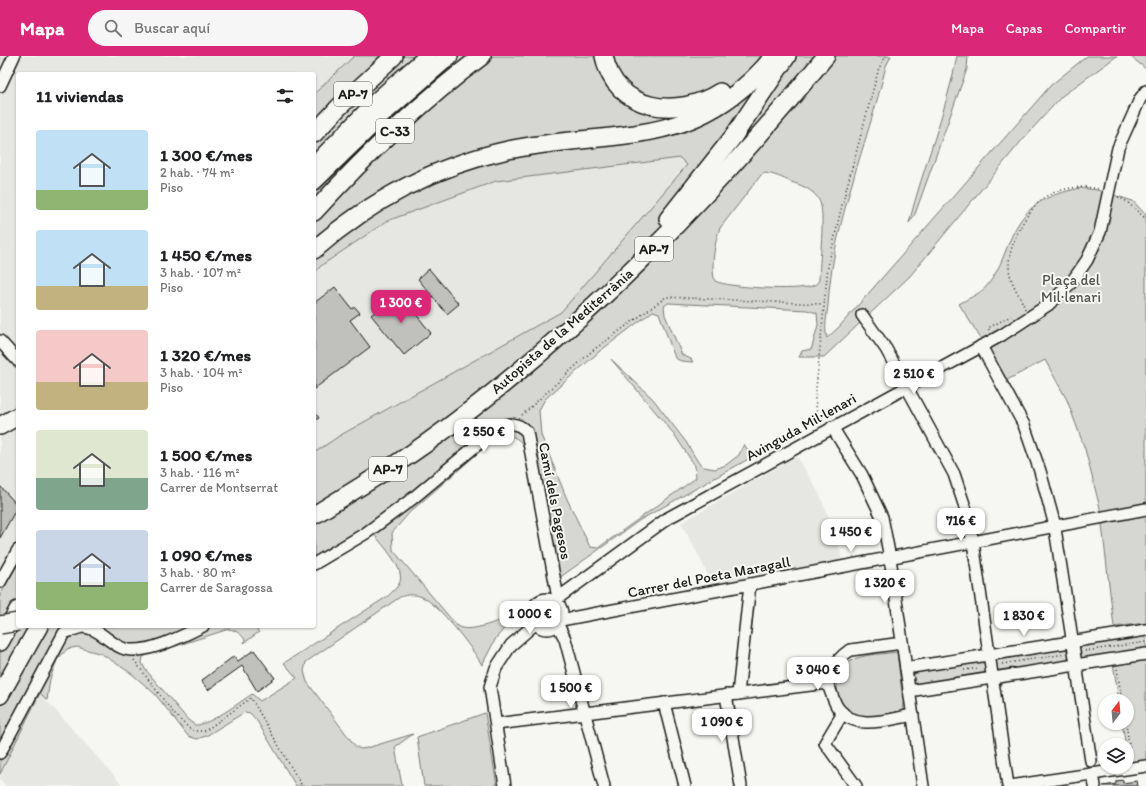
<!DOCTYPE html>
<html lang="es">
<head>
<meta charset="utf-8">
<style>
  body { margin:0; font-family:Itim,sans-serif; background:#f6f6f6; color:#202124; height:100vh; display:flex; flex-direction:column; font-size:15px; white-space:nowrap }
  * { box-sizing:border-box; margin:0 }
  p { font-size:13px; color:#757577 }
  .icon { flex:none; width:22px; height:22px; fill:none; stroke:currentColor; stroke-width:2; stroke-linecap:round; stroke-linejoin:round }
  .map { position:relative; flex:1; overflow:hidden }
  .side { position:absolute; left:16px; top:16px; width:300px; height:556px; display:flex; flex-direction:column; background:#fff; border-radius:4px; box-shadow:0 1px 3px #0004 }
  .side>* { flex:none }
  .needle { width:26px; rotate:16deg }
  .tools { position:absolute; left:1098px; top:638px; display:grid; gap:8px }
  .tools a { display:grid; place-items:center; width:36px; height:36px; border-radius:50%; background:#fff; box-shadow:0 1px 3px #0004; font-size:20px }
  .price { position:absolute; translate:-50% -34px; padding:0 9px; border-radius:8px; background:#fff; color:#222; font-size:13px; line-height:26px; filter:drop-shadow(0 1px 2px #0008) }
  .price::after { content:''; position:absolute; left:50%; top:24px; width:12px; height:9px; margin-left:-6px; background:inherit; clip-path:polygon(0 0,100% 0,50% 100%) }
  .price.active { background:#db2777; color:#fff }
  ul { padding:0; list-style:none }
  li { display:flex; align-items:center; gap:12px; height:100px; padding:0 20px }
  li span { display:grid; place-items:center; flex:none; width:112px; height:80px; border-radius:4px; color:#555 }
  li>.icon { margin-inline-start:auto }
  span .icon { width:48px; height:48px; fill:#fffc; stroke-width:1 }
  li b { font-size:17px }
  h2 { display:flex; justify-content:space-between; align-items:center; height:48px; padding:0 20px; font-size:17px }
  header { display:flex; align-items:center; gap:24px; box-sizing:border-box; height:56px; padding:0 20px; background:#db2777; color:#fff }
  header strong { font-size:19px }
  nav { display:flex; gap:22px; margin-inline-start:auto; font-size:14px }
  .search { width:280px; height:36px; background:#f6f6f6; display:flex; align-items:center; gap:10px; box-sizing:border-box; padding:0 14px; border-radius:22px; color:#757577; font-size:15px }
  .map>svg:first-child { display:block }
</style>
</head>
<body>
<header>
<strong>Mapa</strong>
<div class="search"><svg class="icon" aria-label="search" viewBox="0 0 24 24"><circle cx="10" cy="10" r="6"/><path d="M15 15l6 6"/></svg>Buscar aquí</div>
<nav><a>Mapa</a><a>Capas</a><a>Compartir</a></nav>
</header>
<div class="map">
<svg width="1146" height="730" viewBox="0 0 1146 730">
  <rect width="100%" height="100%" fill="#f6f6f2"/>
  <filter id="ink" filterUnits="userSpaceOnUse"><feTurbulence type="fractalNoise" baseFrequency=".025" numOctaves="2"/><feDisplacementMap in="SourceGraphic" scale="8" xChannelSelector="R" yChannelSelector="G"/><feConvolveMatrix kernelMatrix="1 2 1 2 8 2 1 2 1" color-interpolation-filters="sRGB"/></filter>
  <g filter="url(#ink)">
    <g fill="#e6e6e2">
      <polygon points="0,0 354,0 314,38 314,18 18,18 18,508 0,539"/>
      <polygon points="680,102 687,109 561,256 339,380 314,397 314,217 322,209 387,165 496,125"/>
      <polygon points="797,400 820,439 839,490 842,505 712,529 699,500 681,467"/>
      <polygon points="40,637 123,730 6,730 0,723 0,718"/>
    </g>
    <g fill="#d6d6d2" stroke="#797977" fill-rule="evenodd">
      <path d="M354 0H891L886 10C867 90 833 166 828 249 827 259 824 272 827 282L839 271 1051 29 1087 0H1117L1062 40 1023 83 910 220 824 301H799L802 295 811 293 812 291 818 269 817 257 807 254 668 247 664 250 665 259 682 299 691 303 693 306 681 305 675 302 659 257 653 255 600 295 545 343 539 354 541 379 567 443 590 491 598 492 696 422 695 410 674 378 611 303 653 343 686 386 698 406 704 411 715 413 726 409 739 399 744 388 752 401 640 464 548 530 550 523 528 399C522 384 517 380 500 378L409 457 392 477 393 494 457 570C470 579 505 562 518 557L496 582 482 609C473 593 438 547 422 541 414 538 408 538 400 541L306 606 304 615 307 626 356 691 361 693 367 692 413 678 395 691 402 730H296L257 665 250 657 245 656 206 680 197 683 188 680 155 638 132 618 102 598 77 591 67 593 57 604 50 623 47 644 40 637 0 718V539L18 508V570H253L259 576 244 587 245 584C242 578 235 574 229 573L148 599 143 601 142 607 145 613 188 664 195 669C208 670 240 646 252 638L260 645 297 622 284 607 388 540C392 536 397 532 399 528 407 514 382 489 374 478L314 514V397L339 380 561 256 687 109 680 102 496 125 387 165 322 209 314 217V38ZM765 117C774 118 783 122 791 126 801 129 814 134 819 144 826 156 819 208 819 224 817 227 816 229 812 230 797 235 729 232 715 225 710 214 715 183 720 172L761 119Z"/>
      <path d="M957 0H968L967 13 915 158 909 167C923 111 946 57 957 0Z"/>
      <polygon points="1130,0 1146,0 1146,13"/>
      <path d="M1081 132 1097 134 1133 145 1146 159V567L1114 571 1100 452 1085 393 1067 344 1045 304 1007 324 959 248C967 243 979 238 985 232 995 221 1001 207 1006 194 1021 153 1039 140 1081 132Z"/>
      <polygon points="1146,579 1146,596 1080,603 1078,594 1084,588"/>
      <polygon points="1065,592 1069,598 1067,605 1062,609 999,616 995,611 997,604 1000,601"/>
      <path d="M897 596 904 655C889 657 869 663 855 658 830 648 832 610 857 602 869 598 884 598 897 596Z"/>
      <polygon points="1146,601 1146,707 1129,709 1122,667 1127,667 1127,645 1119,645 1113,607"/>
      <polygon points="980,605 986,609 986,618 917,629 914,626 914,616"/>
      <polygon points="485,657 497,730 424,730 417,681"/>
    </g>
    <g fill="#c0c0bd" stroke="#1c1c1c">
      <polygon points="429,213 459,248 447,258 418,223"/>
      <polygon points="335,231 352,253 355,251 360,257 350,264 370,291 314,333 314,247"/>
      <polygon points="399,237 431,277 404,299 371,259"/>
      <polygon points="314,355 319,362 314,365"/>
      <polygon points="0,430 18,450 0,482"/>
      <polygon points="254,594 275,622 257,635 242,610 208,634 201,625 234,600 238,605"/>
      <polygon points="1123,724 1123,727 1137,725 1138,730 1103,730 1116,728 1116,725"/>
    </g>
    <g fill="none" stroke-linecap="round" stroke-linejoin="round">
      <defs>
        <g id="minor">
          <polyline points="0,30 14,0"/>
          <polyline points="862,259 886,293 954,418 966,454 973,486 1008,730"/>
          <polyline points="0,285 18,305"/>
          <polyline points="981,290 1024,369 1040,415 1054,466 1091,705"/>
          <polyline points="832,371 862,419 882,461 890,502 923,730"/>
          <path d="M314 508 366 477 412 443 496 373C508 367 517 365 527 376L558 542"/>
          <polyline points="0,526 18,494"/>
          <circle cx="547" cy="558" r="15"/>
          <polyline points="557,546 558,542 668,462 1002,279 1048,249 1071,227 1087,204 1100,176 1118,92 1140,43 1146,35"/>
          <polyline points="561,564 1146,453"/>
          <polyline points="558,569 565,583 604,730"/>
          <path d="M902 587 851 594C837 601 833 613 827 627 831 634 833 645 838 652 855 676 889 663 913 659"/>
          <polyline points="906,612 1146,574"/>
          <polyline points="909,635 1146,598"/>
          <polyline points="738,638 750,528"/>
          <polyline points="726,639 741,730"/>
          <polyline points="664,647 685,730"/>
          <polyline points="843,657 825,687 856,730"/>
          <polyline points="496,668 827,627"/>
          <path d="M0 697 64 577C70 575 77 572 82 571 99 571 110 589 125 593 146 599 185 579 203 570"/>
          <polyline points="1093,718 1095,730"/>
          <polyline points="505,730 490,631 496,612 511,589 535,568"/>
          <polyline points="1010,730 1146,710"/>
        </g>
        <g id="highway">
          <path d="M604 0C615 56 678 63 720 36"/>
          <polyline points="314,78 339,51 394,0"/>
          <polyline points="316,108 378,44 428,0"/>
          <polyline points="314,125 387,54 449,0"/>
          <path d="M314 156C365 100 421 46 482 0"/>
          <polyline points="668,163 733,81 787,0"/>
          <path d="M314 194C370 145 435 110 508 94 615 72 694 97 774 0"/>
          <polyline points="0,370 18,360"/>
          <path d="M314 459C363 429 413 399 459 363 597 258 717 134 826 0"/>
          <polyline points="0,586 18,554"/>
          <polyline points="0,639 39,570"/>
        </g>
      </defs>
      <use href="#minor" stroke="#1c1c1c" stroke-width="14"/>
      <use href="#highway" stroke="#1c1c1c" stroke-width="20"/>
      <g stroke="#1c1c1c" stroke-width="1.5" stroke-dasharray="1 3" stroke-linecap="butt">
        <polyline points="0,3 1,0"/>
        <polyline points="1118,141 1126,145 1146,163"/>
        <path d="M1025 253C1020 238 1009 227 1009 210 1008 189 1027 153 1045 141 1060 132 1081 129 1098 133"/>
        <polyline points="989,274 988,272 1011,260"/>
        <polyline points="522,359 592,295 666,241 823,248"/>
        <polyline points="819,367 815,343 828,210 842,149 879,12 886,0"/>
        <polyline points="1085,595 1146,586"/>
        <polyline points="134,604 174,658 192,675 205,675 251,642 302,730"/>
        <polyline points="1002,608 1065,598"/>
        <polyline points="1117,613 1122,645"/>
        <polyline points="964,614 980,612"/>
        <polyline points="1126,667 1131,703"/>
      </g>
      <use href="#minor" stroke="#f6f6f2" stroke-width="11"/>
      <use href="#highway" stroke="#f6f6f2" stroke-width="17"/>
      <defs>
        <polyline id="highway-bridge" points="0,569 18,566"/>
      </defs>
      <use href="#highway-bridge" stroke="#1c1c1c" stroke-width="20" stroke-linecap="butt"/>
      <use href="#highway-bridge" stroke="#f6f6f2" stroke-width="17"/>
    </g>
  </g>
  <g text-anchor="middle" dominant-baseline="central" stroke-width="4" stroke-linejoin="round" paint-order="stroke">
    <g fill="#f6f6f2" stroke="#5d5d5c" stroke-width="1">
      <rect x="334" y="26" width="38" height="24" rx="3"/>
      <rect x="376" y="63" width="38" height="24" rx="3"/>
      <rect x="635" y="181" width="38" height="24" rx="3"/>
      <rect x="369" y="401" width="38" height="24" rx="3"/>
    </g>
    <g font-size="14" font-weight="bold" fill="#1c1c1c">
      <text x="353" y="38">AP-7</text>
      <text x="395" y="75">C-33</text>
      <text x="654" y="193">AP-7</text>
      <text x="388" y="413">AP-7</text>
    </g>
    <g font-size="15" fill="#545453" stroke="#f6f6f2">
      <text x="1071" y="224">Plaça del<tspan x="1071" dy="17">Mil·lenari</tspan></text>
    </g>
    <g font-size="15" fill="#1c1c1c" stroke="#f6f6f2">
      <text transform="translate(562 275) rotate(-41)">Autopista de la Mediterrània</text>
      <text transform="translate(801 371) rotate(-29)">Avinguda Mil·lenari</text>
      <text transform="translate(555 445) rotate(79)">Camí dels Pagesos</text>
      <text transform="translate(709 521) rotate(-11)">Carrer del Poeta Maragall</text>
    </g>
  </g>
</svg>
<div class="tools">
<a><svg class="needle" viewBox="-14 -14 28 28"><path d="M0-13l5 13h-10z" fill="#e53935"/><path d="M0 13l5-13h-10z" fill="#757577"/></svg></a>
<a><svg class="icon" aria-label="layers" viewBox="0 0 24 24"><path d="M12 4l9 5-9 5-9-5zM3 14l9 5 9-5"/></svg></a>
</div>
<b class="price active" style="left:401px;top:268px">1 300 €</b>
<b class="price" style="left:914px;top:339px">2 510 €</b>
<b class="price" style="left:484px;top:397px">2 550 €</b>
<b class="price" style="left:961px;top:486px">716 €</b>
<b class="price" style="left:851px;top:497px">1 450 €</b>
<b class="price" style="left:885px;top:548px">1 320 €</b>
<b class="price" style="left:530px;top:579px">1 000 €</b>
<b class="price" style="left:1024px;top:581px">1 830 €</b>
<b class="price" style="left:818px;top:635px">3 040 €</b>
<b class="price" style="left:571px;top:653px">1 500 €</b>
<b class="price" style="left:722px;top:687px">1 090 €</b>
<section class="side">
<h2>11 viviendas<svg class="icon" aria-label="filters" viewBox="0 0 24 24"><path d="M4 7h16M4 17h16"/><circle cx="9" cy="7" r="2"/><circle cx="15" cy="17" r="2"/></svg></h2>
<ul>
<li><span style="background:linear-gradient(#bfe0f5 75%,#8fb573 0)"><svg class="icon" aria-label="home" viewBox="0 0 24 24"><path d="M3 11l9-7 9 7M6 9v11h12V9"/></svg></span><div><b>1 300 €/mes</b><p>2 hab. · 74 m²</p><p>Piso</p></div></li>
<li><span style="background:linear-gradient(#bfe0f5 70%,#c2b280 0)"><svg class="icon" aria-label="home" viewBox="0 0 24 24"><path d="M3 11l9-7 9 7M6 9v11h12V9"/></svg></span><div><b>1 450 €/mes</b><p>3 hab. · 107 m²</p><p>Piso</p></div></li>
<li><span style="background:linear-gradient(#f6c9c9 65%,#c2b280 0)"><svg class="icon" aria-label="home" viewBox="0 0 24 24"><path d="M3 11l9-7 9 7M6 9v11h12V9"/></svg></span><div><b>1 320 €/mes</b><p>3 hab. · 104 m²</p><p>Piso</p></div></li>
<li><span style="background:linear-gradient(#dfe7d0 60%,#7fa58c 0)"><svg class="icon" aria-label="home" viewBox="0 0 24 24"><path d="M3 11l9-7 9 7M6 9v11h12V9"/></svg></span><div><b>1 500 €/mes</b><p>3 hab. · 116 m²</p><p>Carrer de Montserrat</p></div></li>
<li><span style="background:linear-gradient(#c9d6e8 65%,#8fb573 0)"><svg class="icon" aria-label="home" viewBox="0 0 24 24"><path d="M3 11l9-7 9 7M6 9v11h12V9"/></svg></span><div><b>1 090 €/mes</b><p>3 hab. · 80 m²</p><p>Carrer de Saragossa</p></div></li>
</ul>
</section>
</div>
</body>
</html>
